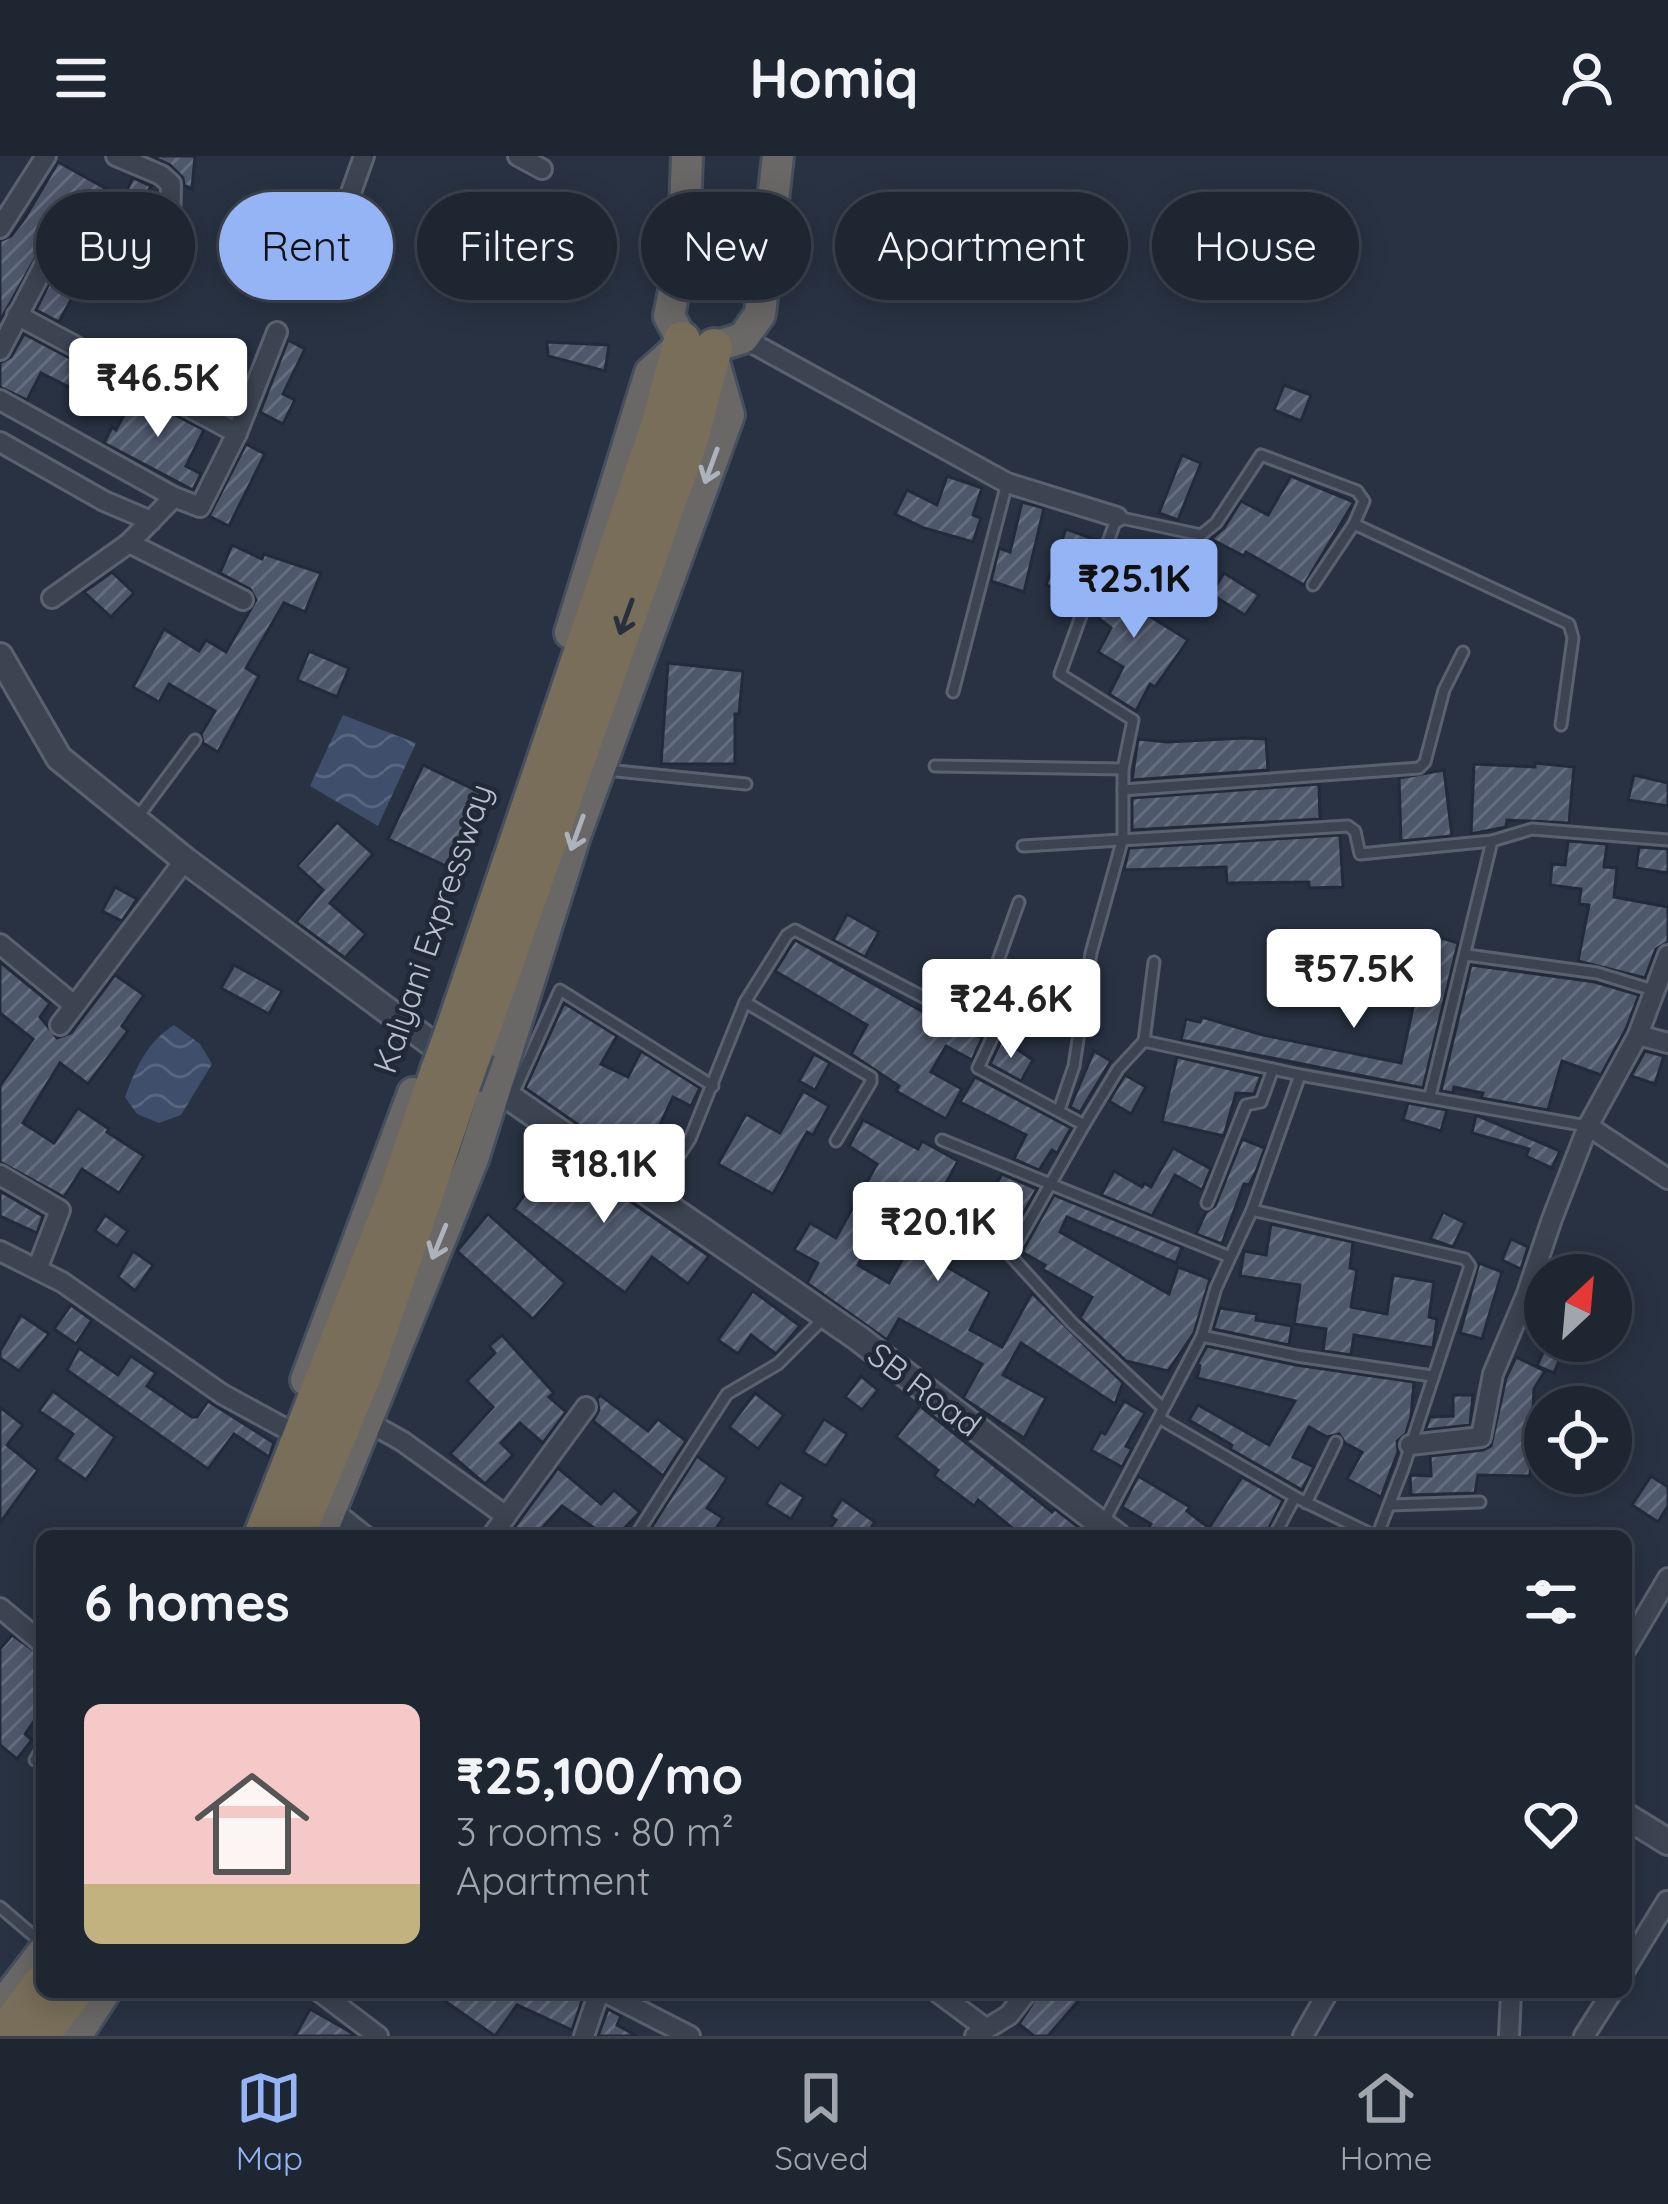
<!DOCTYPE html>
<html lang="en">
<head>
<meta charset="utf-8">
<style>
  body { margin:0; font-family:Quicksand,sans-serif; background:#2b323e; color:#f1f3f6; height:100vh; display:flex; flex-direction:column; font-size:45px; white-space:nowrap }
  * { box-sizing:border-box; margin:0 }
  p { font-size:39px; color:#a1a5ac }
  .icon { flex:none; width:66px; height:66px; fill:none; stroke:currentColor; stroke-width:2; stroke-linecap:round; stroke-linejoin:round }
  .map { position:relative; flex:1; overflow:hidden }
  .sheet { position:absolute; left:36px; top:1374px; width:1596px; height:468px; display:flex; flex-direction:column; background:#1e2632; border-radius:18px; box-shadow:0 6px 30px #0003,0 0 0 3px #3c434d }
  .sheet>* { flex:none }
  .hud { position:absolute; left:36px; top:36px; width:1596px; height:108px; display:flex; gap:24px }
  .needle { width:78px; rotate:26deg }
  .buttons { position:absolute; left:1524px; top:1098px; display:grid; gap:24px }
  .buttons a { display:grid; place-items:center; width:108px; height:108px; border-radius:50%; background:#1e2632; box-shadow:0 6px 30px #0003,0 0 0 3px #3c434d; font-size:60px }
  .price { position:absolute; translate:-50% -102px; padding:0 27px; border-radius:12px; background:#fff; color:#222; font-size:39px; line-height:78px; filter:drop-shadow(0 3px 6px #0008) }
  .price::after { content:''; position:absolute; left:50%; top:72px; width:36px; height:27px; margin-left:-18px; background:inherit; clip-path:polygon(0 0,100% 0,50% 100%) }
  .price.active { background:#94b4f6; color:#111 }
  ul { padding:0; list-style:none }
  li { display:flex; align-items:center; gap:36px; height:300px; padding:0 48px }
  li span { display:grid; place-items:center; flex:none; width:336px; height:240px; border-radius:18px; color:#555 }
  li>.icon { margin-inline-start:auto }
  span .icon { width:144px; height:144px; fill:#fffc; stroke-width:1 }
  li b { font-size:51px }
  h2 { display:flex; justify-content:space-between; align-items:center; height:144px; padding:0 48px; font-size:51px }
  .pill { padding:0 42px; border-radius:54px; background:#1e2632; box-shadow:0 6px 30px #0003,0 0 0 3px #3c434d; font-size:42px; line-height:108px }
  .pill.active { background:#94b4f6; color:#111 }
  header { display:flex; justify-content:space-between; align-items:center; height:156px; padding:0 48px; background:#1e2632; font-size:54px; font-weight:800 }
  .menu { display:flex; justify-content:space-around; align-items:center; height:168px; border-top:3px solid #3c434d; background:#1e2632; font-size:33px; color:#a1a5ac }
  .menu a { display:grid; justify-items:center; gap:6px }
  .menu .active { color:#94b4f6 }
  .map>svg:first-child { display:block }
</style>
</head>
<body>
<header><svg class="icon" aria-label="menu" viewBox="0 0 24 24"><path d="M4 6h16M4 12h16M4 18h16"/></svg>Homiq<svg class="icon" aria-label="person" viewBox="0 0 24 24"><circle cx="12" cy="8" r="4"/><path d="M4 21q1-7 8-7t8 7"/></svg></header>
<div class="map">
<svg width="1668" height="1880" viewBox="0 0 1668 1880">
  <defs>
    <pattern id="water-waves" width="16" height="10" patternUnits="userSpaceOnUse" patternTransform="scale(3)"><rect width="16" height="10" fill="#3e4e6b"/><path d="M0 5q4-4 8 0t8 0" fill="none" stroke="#58667f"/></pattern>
    <pattern id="building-hatch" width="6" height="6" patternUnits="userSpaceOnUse" patternTransform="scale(3)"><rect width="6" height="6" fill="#4e586b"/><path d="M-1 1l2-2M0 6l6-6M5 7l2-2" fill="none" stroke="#656e7f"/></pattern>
  </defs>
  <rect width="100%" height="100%" fill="#283242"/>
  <g fill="url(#water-waves)">
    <polygon points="343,559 416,587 378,670 310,630"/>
    <path d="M174 869 200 888 212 908 181 959 159 967 137 958 125 941C136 911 147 886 174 869Z"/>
  </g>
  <g fill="url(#building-hatch)" stroke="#222b3a" stroke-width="3">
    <polygon points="151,0 195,0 192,33 184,29 183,22 170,9"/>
    <polygon points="58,6 123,42 133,22 151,30 141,49 157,57 157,80 154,85 108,61 89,99 100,105 90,125 93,127 84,145 73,140 59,166 36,154 60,105 54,93 41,92 0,165 0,85 11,80 25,62"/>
    <polygon points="24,178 81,208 69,231 41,217 27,244 0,231 0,207 11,201"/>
    <polygon points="288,184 305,193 283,238 295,244 283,268 260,256"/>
    <polygon points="547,186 609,189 605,215 548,200"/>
    <polygon points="159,194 201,216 205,209 242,228 236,244 232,242 225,255 149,214"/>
    <polygon points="1284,229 1311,239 1301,265 1274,254"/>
    <polygon points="135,238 204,274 186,310 201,318 193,334 104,287 112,271 116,274"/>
    <polygon points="246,288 265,298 229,370 209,360"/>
    <polygon points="1182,299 1201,307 1178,364 1159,357"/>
    <polygon points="947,320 982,332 973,359 981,362 973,386 924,372 895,358 907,334 937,349"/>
    <polygon points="1291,320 1354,346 1304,429 1246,396 1244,400 1211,383 1224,372 1241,345 1268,359"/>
    <polygon points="1022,346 1044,352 1024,436 991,425 999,392 1010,396"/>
    <polygon points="1066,373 1099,385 1078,441 1046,429"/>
    <polygon points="232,389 262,403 264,398 321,417 305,456 284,447 246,512 259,520 218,596 203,587 201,578 215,555 169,528 159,546 133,531 164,473 199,495 206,484 226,496 256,444 250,433 220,417"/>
    <polygon points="1115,392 1126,395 1111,436 1188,484 1155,531 1150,528 1136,555 1109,538 1123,511 1098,496 1111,472 1092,457"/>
    <polygon points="112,416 134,437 111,461 84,436"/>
    <polygon points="1224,417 1259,439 1245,459 1211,438"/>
    <polygon points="309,495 349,512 337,541 297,524"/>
    <polygon points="668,507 743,515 739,558 735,558 735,608 661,608"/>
    <polygon points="1244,582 1266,583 1268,614 1132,624 1138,583 1167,586"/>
    <polygon points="1535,607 1574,611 1569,667 1507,664 1506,671 1471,678 1474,608 1535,611"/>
    <polygon points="423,609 481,637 446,710 388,683"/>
    <polygon points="1444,614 1452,680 1401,685 1399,622"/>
    <polygon points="1634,619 1668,627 1668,650 1628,644"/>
    <polygon points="1319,628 1320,663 1132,674 1132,642"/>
    <polygon points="337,666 373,698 330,747 366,778 345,802 296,766 323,734 297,710"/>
    <polygon points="1340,679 1343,731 1309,732 1309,726 1227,727 1226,711 1124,714 1129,692"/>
    <polygon points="1568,685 1607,688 1604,711 1617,712 1614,741 1668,751 1668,786 1656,793 1645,822 1578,805 1589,749 1579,748 1581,733 1550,729 1552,708 1565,709"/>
    <polygon points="1639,691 1668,693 1668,717 1636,712"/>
    <polygon points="115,731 137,743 122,765 102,755"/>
    <polygon points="847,758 879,776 865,801 833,784"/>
    <polygon points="1429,778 1458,787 1423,932 1181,884 1186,863 1200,866 1202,861 1263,879 1401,907"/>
    <polygon points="795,784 925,857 927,853 982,882 972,904 946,890 931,916 962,933 946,963 896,935 899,930 851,898 867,869 775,815"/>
    <polygon points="0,806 50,847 40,861 57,882 71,877 115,819 144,839 122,870 128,875 88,928 60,907 23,967 54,987 78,952 109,973 107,976 144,1000 119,1037 82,1013 64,1041 0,1006 0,930 33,883 0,857"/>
    <polygon points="234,809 282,835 269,858 221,832"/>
    <polygon points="1471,809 1595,826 1639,839 1626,873 1601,919 1562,905 1548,954 1481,942 1483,937 1454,931 1453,937 1441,935"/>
    <polygon points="564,847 617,880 601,908 628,921 641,895 700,932 691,950 673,941 657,975 676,989 654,1021 525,932"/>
    <polygon points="1002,883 1033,904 1021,925 990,908"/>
    <polygon points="1094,895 1111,905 1080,956 1070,951"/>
    <polygon points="1645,895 1664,900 1655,928 1631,920"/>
    <polygon points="814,898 830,907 815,934 799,925"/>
    <polygon points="1177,901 1261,920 1254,938 1236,937 1224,980 1162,966"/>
    <polygon points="1125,919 1146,931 1131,958 1109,945"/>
    <polygon points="975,921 1071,972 1057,997 1052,994 1039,1014 1014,1003 1026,979 960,946"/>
    <polygon points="803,935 829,950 813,979 807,976 773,1038 718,1008 746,958 780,977"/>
    <polygon points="1408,947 1447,954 1441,975 1403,964"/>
    <polygon points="1476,959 1560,995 1552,1012 1526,1000 1529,993 1472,977"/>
    <polygon points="863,964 918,993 922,985 958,1005 938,1042 947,1047 929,1079 886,1055 858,1109 889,1127 915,1081 932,1091 947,1099 942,1108 990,1136 970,1174 1002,1191 1032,1137 1123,1227 1115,1248 1021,1187 1003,1219 1046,1242 1024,1282 963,1242 982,1208 899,1163 887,1184 807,1127 818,1107 794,1094 810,1067 836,1082 877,1008 849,990"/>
    <polygon points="1242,983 1265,992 1256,1016 1249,1029 1244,1028 1222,1088 1196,1078 1206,1056 1215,1050"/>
    <polygon points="1173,992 1211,1013 1202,1034 1175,1019 1152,1060 1101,1039 1114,1015 1142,1031 1144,1027 1151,1031"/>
    <polygon points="558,995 709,1100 688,1128 652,1101 625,1137 514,1053"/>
    <polygon points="1002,1018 1037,1033 1019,1065 985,1047"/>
    <polygon points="0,1035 43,1060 37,1077 0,1060"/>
    <polygon points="1054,1039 1182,1091 1176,1107 1067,1061 1060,1076 1169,1138 1178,1111 1210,1123 1194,1177 1168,1215 1126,1205 1080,1162 1092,1141 1042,1113 1045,1109 1022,1096"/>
    <polygon points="1443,1056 1465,1067 1453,1091 1430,1083"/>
    <polygon points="488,1058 565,1127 533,1163 457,1095"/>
    <polygon points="105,1059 128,1075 117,1090 95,1075"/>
    <polygon points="1271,1068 1353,1086 1350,1112 1357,1114 1351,1151 1387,1158 1393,1119 1434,1126 1429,1161 1437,1163 1433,1192 1354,1179 1351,1199 1323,1195 1326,1173 1294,1168 1300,1129 1240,1120 1244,1095 1266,1099"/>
    <polygon points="1511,1083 1528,1091 1521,1113 1502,1104"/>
    <polygon points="133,1095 153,1109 135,1135 118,1121"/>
    <polygon points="1479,1107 1502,1116 1482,1183 1460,1177"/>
    <polygon points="753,1135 800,1170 776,1198 751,1179 738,1198 718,1184"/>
    <polygon points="71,1149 92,1164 76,1188 54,1173"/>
    <polygon points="1220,1152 1257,1158 1256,1164 1292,1170 1289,1189 1213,1173"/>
    <polygon points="21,1159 49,1178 19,1215 0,1202 0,1195"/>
    <polygon points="502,1179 554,1237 549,1241 566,1256 543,1287 520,1267 501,1287 513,1299 485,1328 450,1298 493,1251 467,1225 495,1197 489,1190"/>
    <polygon points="1548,1185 1565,1190 1554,1217 1537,1210"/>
    <polygon points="1207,1190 1296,1209 1414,1226 1411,1261 1406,1277 1397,1285 1398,1296 1381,1341 1347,1323 1362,1296 1345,1287 1339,1278 1327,1281 1309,1271 1293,1301 1314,1311 1302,1334 1230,1293 1232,1289 1189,1264 1198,1249 1269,1289 1295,1245 1197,1222 1200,1210 1197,1208"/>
    <polygon points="79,1192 118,1219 131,1200 156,1217 147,1230 192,1261 197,1261 208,1245 274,1287 269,1301 234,1278 208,1313 67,1214"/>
    <polygon points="1516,1201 1545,1215 1534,1233 1530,1320 1478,1319 1475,1337 1411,1339 1410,1319 1431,1320 1430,1300 1483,1294 1491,1290 1506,1222"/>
    <polygon points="861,1220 878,1234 862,1254 845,1241"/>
    <polygon points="53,1235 115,1281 86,1324 56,1303 73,1278 39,1255"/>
    <polygon points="755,1237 784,1259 758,1293 729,1271"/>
    <polygon points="600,1239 648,1275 658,1263 686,1285 663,1320 593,1265 599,1254 597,1243"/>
    <polygon points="1453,1239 1473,1239 1470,1269 1425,1274 1430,1261 1453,1260"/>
    <polygon points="1124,1245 1145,1257 1126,1290 1132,1293 1122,1311 1091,1294 1101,1276 1105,1278"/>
    <polygon points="920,1250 1052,1356 1055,1353 1090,1380 1022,1380 978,1344 974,1350 934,1320 938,1314 896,1281"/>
    <polygon points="0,1251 23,1269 7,1289 38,1314 0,1367"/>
    <polygon points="824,1263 847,1278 826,1310 803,1296"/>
    <polygon points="697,1300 727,1322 707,1352 723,1362 711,1380 646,1380"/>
    <polygon points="558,1312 601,1348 614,1334 640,1356 617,1380 606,1380 562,1350 535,1380 508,1380"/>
    <polygon points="1138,1320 1190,1351 1187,1355 1209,1372 1242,1321 1283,1344 1265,1380 1154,1380 1146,1376 1151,1368 1122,1351"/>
    <polygon points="1651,1320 1668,1331 1668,1350 1658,1366 1632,1349"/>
    <polygon points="780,1326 804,1341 791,1363 766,1348"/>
    <polygon points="842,1343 875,1366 865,1380 825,1380 836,1364 831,1360"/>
    <polygon points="12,1479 42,1500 42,1554 25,1578 32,1584 17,1603 0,1589 0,1493"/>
    <polygon points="432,1836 585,1836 572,1874 517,1849 495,1880"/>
    <polygon points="1040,1836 1086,1836 1048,1880 1034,1880 1019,1868"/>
    <polygon points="310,1853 347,1874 356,1880 295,1880"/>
    <polygon points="608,1853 621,1860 617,1869 637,1880 598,1880"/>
  </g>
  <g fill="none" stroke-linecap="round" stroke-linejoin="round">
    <defs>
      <g id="service">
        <polyline points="1313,429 1354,368"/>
        <polyline points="953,536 1007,327"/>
        <polyline points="935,610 1123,613"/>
        <polyline points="606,614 746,628"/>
        <polyline points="1123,634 1419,612 1425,606 1444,534 1463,496"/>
        <polyline points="137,662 195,584"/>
        <polyline points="1023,690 1348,670 1355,675 1360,698 1492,685 1532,673 1668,684"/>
        <polyline points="1467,799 1597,817 1656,835"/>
        <polyline points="745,846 871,921 871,926 836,985"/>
        <polyline points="967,864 995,813 1019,746"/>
        <polyline points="1144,885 1154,806"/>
        <polyline points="513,938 560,834 713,930"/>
        <polyline points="1430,940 1492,685"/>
        <polyline points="1059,954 1074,910 1091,797 1123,682 1123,613 1133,564 1060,518 1117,361 1201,379 1216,367 1261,299 1357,335 1364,345 1354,368 1569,468 1573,482 1561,569"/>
        <polyline points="1084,969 1010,1099 1072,1167 1163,1252"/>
        <polyline points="942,984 1230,1101"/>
        <polyline points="653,1040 690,983 745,846 787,779 795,774 994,878 978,912 1084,969 1118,913 1144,885 1300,919 1587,970"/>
        <polyline points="1207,1047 1246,949 1261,946 1273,913"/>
        <polyline points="1252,1054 1465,1103 1470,1110 1403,1313 1377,1380"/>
        <polyline points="1202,1180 1297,1200 1432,1220"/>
        <polyline points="1159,1262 1295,1341 1375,1380"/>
        <polyline points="1306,1347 1336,1286"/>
        <polyline points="1389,1349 1480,1346"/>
        <polyline points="1102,1369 1202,1180 1216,1132 1252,1054 1300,919"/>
        <polyline points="636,1379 727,1238 778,1208 826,1160"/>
        <polyline points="1274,1380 1295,1341"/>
        <polyline points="35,1604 42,1592"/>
        <polyline points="0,1751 42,1787"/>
      </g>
      <g id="minor">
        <polyline points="116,0 161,19 171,28 170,80"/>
        <polyline points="518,0 542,13"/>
        <polyline points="0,72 46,0"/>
        <polyline points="338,73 364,0"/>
        <polyline points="17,159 237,277"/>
        <polyline points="743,182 1007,327 1117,361"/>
        <polyline points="0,194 47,104"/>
        <polyline points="0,244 174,341 200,351 237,277 277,176"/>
        <polyline points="0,286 104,345 151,365"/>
        <polyline points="129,387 243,444"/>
        <polyline points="52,442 129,387 174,341"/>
        <polyline points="0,788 74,849"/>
        <polyline points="60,869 185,704"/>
        <polyline points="1638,879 1668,887"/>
        <polyline points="1588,970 1668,1023"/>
        <polyline points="0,1019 60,1054 38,1111"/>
        <polyline points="0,1095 62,1126 222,1238 288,1274"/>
        <polyline points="366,1265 402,1285 506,1360 492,1380"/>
        <polyline points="1410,1289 1481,1281 1493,1218 1526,1140 1552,1063 1588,970 1638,879 1668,799"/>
        <polyline points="331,1353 365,1380"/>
        <polyline points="506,1360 586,1251"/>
        <polyline points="0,1452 42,1487"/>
        <polyline points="1626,1493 1668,1422"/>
        <polyline points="1626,1812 1667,1745"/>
        <polyline points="320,1836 378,1880"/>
        <polyline points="604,1836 690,1880"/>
        <polyline points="937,1836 984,1871"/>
        <polyline points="584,1880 599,1836"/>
        <polyline points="975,1880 1009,1859 1027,1836"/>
        <polyline points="1303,1880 1328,1836"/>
        <polyline points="1509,1880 1511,1836"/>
        <polyline points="1584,1880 1612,1836"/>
      </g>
      <g id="tertiary">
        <polyline points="0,500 59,602 185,704 454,904"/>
        <polyline points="483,923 858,1182 1117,1380"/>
        <polyline points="1626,1660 1668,1686"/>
      </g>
      <g id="trunk">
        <polyline points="682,184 669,160 684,85 687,0"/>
        <polyline points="714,191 743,182 760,158 778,0"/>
        <polyline points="570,477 650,217 680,190"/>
        <polyline points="306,1224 413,937"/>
        <polyline points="320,1380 473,1003 575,680 729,259 712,199"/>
        <polyline points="0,1852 42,1797"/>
        <polyline points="76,1880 105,1836"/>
      </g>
      <g id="motorway">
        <polyline points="452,879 660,267 682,184"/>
        <polyline points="475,893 690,283 714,191"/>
        <polyline points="262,1380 397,1036 439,914"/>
        <polyline points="296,1380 366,1212 462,929"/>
        <polyline points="2,1880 42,1827"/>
        <polyline points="40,1880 74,1836"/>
      </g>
    </defs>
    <use href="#service" stroke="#5a6270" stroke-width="15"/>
    <use href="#minor" stroke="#5a6270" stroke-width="24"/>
    <use href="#tertiary" stroke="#5a6270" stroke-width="30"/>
    <use href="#trunk" stroke="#464f5d" stroke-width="36"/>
    <use href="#motorway" stroke="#464f5d" stroke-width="42"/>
    <use href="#service" stroke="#3c4452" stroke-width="9"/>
    <use href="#minor" stroke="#3c4452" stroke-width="18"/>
    <use href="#tertiary" stroke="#3c4452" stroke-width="24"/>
    <use href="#trunk" stroke="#696866" stroke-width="30"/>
    <use href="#motorway" stroke="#786e59" stroke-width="36"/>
    <defs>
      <g id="motorway-bridge">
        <polyline points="439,914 452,879"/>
        <polyline points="462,929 475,893"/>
      </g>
    </defs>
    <use href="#motorway-bridge" stroke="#464f5d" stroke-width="42" stroke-linecap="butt"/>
    <use href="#motorway-bridge" stroke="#786e59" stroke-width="36"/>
  </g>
  <defs><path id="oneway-shaft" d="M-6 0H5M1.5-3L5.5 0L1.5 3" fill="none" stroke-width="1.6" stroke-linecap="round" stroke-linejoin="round" transform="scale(3)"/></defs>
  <g stroke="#adb2bd">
    <use href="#oneway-shaft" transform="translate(711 310) rotate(110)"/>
    <use href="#oneway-shaft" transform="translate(577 677) rotate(110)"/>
    <use href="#oneway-shaft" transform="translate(439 1086) rotate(112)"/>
  </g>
  <use stroke="#29303b" href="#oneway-shaft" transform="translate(626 461) rotate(110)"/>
  <g text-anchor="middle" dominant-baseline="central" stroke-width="9" stroke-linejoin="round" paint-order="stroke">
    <g font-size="33" fill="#b9bfcc" stroke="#202938">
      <text transform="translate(432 772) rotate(-71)">Kalyani Expressway</text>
      <text transform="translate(925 1233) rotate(37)">SB Road</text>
    </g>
  </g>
</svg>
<div class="buttons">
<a><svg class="needle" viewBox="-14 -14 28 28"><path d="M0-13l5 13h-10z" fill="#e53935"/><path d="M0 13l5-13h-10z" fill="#a1a5ac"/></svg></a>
<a><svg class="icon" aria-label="locate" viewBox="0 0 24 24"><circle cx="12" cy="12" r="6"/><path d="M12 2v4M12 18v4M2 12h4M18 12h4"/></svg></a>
</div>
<b class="price" style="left:158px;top:284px">₹46.5K</b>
<b class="price active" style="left:1134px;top:485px">₹25.1K</b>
<b class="price" style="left:1354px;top:875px">₹57.5K</b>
<b class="price" style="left:1011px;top:905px">₹24.6K</b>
<b class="price" style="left:604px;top:1070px">₹18.1K</b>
<b class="price" style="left:938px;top:1128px">₹20.1K</b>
<div class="hud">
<a class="pill">Buy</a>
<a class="pill active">Rent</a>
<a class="pill">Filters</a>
<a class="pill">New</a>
<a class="pill">Apartment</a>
<a class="pill">House</a>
</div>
<section class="sheet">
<h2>6 homes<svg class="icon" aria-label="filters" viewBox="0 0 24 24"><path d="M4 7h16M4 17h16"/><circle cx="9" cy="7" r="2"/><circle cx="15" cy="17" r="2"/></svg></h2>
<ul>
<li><span style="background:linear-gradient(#f6c9c9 75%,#c2b280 0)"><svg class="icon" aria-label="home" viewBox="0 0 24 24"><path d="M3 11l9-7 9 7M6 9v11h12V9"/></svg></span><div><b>₹25,100/mo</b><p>3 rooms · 80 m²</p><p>Apartment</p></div><svg class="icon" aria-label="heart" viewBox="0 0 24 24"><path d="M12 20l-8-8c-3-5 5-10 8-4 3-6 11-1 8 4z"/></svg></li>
</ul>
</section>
</div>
<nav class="menu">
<a class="active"><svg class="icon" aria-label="map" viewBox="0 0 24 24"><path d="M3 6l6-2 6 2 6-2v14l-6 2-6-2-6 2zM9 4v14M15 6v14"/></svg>Map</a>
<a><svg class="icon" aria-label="saved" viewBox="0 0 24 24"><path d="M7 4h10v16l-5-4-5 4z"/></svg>Saved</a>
<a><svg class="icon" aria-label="home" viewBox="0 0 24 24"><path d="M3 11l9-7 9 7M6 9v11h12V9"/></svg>Home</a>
</nav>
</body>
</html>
